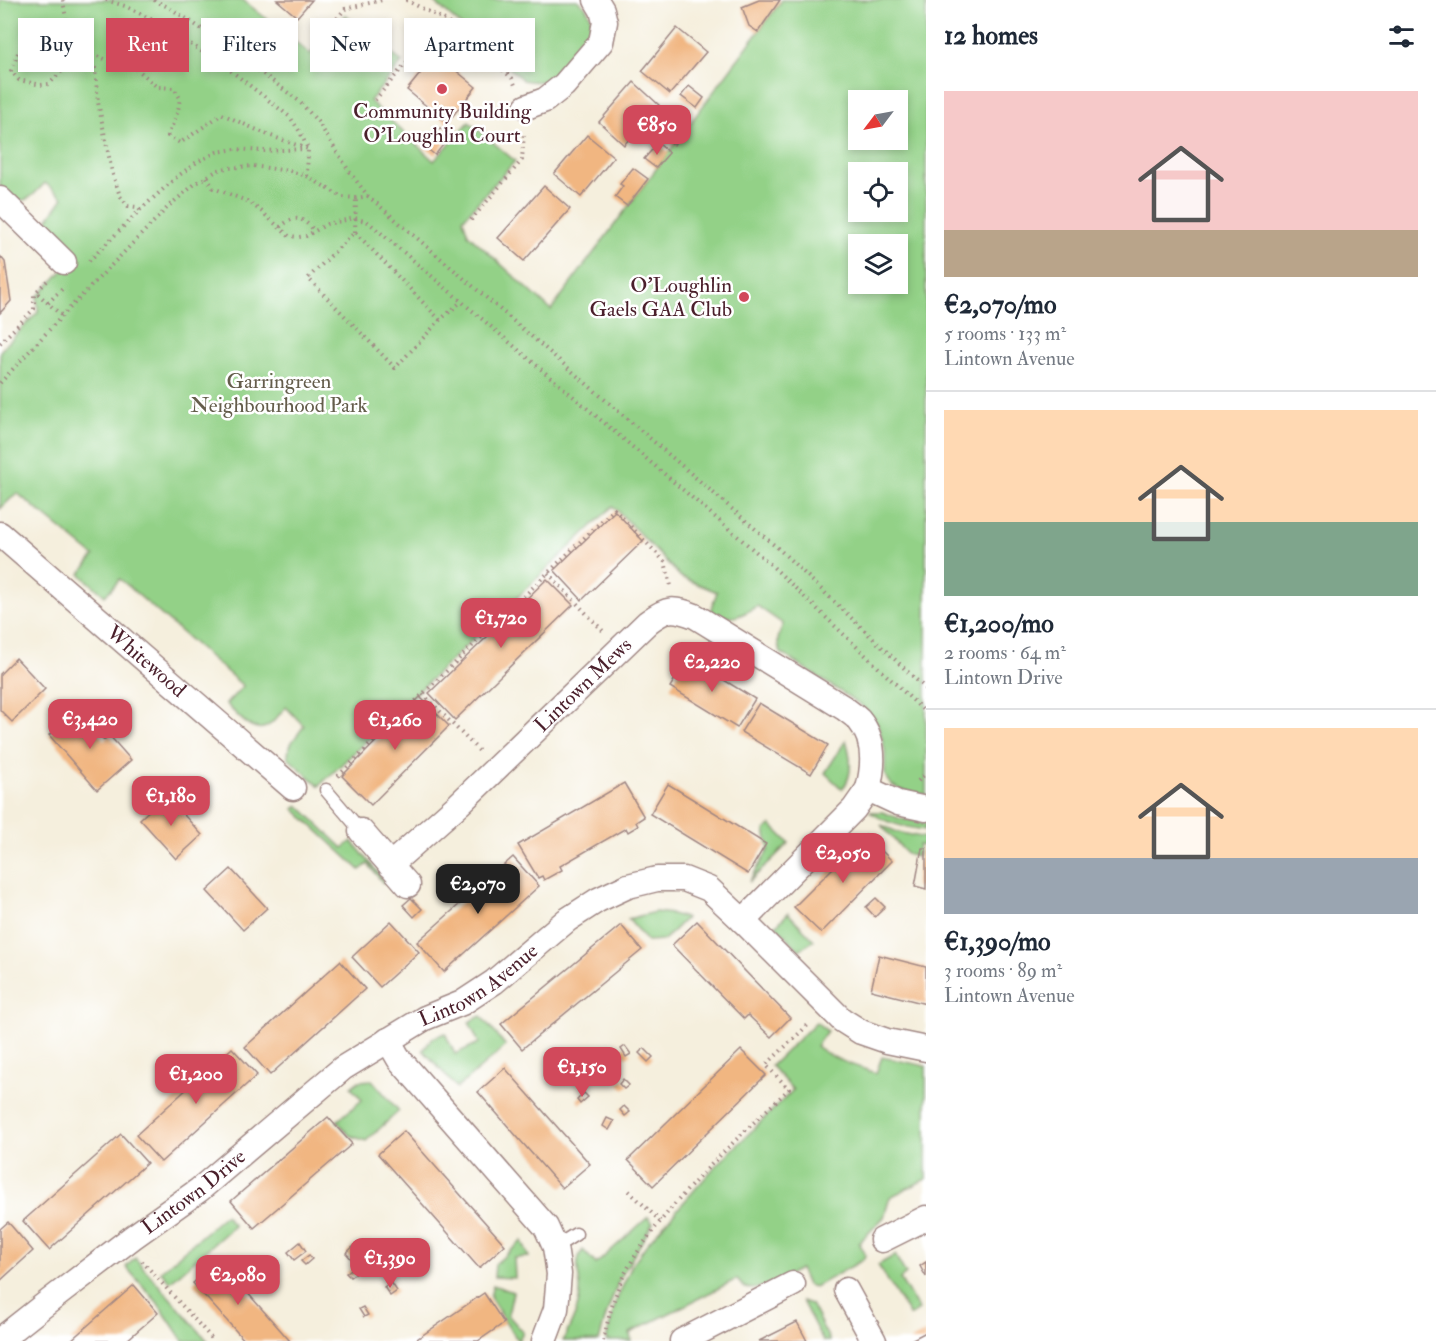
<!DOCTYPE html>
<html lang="en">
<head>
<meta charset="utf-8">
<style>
  body { margin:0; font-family:"IM FELL Double Pica",serif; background:#f2f2f3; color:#1f2937; height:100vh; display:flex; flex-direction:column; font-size:22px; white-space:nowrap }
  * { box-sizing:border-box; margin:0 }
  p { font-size:20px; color:#747a83 }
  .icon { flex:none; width:33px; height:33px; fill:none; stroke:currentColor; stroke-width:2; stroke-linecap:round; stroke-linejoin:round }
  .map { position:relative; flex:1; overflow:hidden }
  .drawer { display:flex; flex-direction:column; background:#fff; width:510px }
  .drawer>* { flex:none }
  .top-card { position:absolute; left:18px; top:18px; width:570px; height:54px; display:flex; gap:12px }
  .needle { width:39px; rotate:238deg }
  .buttons { position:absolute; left:848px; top:90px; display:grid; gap:12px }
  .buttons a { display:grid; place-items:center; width:60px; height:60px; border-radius:0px; background:#fff; box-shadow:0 3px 9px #0003; font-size:30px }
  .price { position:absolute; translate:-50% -51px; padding:0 14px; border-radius:12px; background:#d1495b; color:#fff; font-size:20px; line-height:39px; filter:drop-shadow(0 2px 3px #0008) }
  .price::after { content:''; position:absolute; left:50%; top:36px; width:18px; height:14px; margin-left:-9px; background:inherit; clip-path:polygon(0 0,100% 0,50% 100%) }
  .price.current { background:#222; color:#fff }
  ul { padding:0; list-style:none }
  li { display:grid; align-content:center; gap:12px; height:318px; padding:0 18px }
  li+li { border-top:2px solid #e0e1e3 }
  li span { display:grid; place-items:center; height:186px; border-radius:0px; color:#555 }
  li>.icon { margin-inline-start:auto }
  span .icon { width:108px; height:108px; fill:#fffc; stroke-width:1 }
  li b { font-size:26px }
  h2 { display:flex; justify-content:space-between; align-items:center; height:72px; padding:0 18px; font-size:26px }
  .tag { padding:0 21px; border-radius:0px; background:#fff; box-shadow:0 3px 9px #0003; font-size:21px; line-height:54px }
  .tag.current { background:#d1495b; color:#fff }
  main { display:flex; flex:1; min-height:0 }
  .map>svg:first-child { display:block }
</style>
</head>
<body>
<main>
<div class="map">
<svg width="926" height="1341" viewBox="0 0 926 1341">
  <rect width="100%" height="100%" fill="#fff"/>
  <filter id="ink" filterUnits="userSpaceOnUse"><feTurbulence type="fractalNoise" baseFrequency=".0167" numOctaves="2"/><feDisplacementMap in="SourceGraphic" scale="12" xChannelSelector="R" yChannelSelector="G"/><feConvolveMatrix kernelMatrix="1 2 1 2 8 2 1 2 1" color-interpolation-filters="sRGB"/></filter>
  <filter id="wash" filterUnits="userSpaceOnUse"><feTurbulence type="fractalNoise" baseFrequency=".008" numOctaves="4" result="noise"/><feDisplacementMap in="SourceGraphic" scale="24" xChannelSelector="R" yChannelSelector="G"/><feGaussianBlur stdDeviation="1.35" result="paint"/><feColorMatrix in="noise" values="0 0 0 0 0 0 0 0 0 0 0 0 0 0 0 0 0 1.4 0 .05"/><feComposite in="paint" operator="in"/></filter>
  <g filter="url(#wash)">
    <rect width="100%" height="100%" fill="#f5efdd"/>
    <g fill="#93d187" stroke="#6e7859" stroke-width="1.5" fill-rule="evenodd">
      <path d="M0 0H243L310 54 346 15 402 62 370 101 434 161 469 122 515 161 463 219 468 234 551 310 782 0H926V795L901 790 893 786 888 781 885 775V751L881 734 878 725 861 705 781 653C775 642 779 635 783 624L757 606C738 618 731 621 710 612L717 592 681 577 613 506 319 786 288 758C287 745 296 737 304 726L286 707C280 713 273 724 266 727 251 734 236 713 226 704L243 686 120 579 105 596 80 574 94 556 17 493 0 509V351L38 312 37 297 74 259 49 235 48 219 63 198 45 183C25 204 22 207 0 186ZM858 100H897V140H858ZM858 172H897V212H858ZM858 244H897V284H858Z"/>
      <path d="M432 0H577L585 6 590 15 592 23 591 34 555 77C544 83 535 82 523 80Z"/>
      <path d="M846 740C851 756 854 776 842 789L825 773Z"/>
      <polygon points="298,805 343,848 352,841 385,881 383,883 368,864 360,870 294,809"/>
      <path d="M870 812H882L901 819 926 823 925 830C905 827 887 824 870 812Z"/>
      <polygon points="771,825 789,843 749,882 769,849 765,830"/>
      <polygon points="881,825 897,832 926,838 926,846 919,845 917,857 907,854"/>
      <polygon points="655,912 672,914 686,918 664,940 647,941 628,919"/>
      <polygon points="788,913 814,940 799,950 776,926"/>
      <polygon points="481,1016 506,1046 457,1088 423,1050 432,1038 445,1033 455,1054 479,1043 469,1022"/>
      <path d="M816 1022 827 1031 816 1046C834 1060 855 1066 876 1073L882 1057 926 1066V1179L890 1197 884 1217 859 1243 865 1255 863 1260 815 1287 807 1285 800 1269C787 1275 757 1295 744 1287 741 1285 739 1282 737 1279L630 1333 631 1341H606L616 1301 632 1265 646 1245 712 1170 793 1090 771 1066Z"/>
      <polygon points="372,1080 399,1111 366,1141 349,1135 337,1121 362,1100 351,1087 359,1081"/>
      <polygon points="225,1215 234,1226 170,1282 161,1271"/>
      <path d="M648 1217 653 1223 619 1280 606 1316 599 1341H563C571 1324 581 1306 580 1287 579 1274 574 1261 583 1250L596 1264Z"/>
      <polygon points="522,1241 529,1257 514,1258 515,1278 494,1277 495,1264"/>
      <polygon points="895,1255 906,1274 900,1279 919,1310 910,1316 878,1265"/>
      <polygon points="135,1258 208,1341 183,1341 157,1302 126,1267"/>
      <polygon points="493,1285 513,1292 508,1315 523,1332 518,1341 490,1297"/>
      <polygon points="802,1301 811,1304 830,1341 823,1341"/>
    </g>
    <g id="blocks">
      <g fill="#f1b681">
        <polygon points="277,0 312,0 297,17"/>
        <polygon points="759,0 780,0 758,32 749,26 742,7"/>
        <polygon points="677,28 706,52 670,94 642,71"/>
        <polygon points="436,54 476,87 447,123 407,90"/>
        <polygon points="634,82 659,105 624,145 599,122"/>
        <polygon points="689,86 704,98 697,108 681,96"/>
        <polygon points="674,125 683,131 674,145 665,139"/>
        <polygon points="440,128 451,135 435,155 425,147"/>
        <polygon points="587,135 614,157 581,197 554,174"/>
        <polygon points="658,143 669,153 656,168 644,159"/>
        <polygon points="633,168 648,179 627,206 615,197 623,186 620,184"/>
        <polygon points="544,186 570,209 524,261 498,238"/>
        <polygon points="0,256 5,262 11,301 0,313"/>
        <polygon points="615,511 643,541 582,600 554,570"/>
        <polygon points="547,579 573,605 455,720 429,693"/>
        <polygon points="16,658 45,689 12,722 0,710 0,674"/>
        <polygon points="688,658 755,699 737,728 670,687"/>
        <polygon points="420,697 449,726 371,805 342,776"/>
        <polygon points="759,703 828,745 811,774 741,732"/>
        <polygon points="77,710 104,740 109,735 131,760 97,790 49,735"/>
        <polygon points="624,783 644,817 636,822 638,826 628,832 626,828 560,866 562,870 544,880 542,876 538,878 518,845"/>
        <polygon points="668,784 766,844 748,874 650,814"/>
        <polygon points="166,795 202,835 176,859 140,819"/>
        <polygon points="866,835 892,861 821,933 794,907"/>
        <polygon points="922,848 926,848 926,889 915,886"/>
        <polygon points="513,857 539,886 444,972 417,942"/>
        <polygon points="231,869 267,908 243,930 207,891"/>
        <polygon points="411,898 422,909 414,917 403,905"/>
        <polygon points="876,898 885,907 875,917 866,907"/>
        <polygon points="391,921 419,952 380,987 352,957"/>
        <polygon points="697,921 790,1018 771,1037 748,1015 744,1019 672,945"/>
        <polygon points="621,925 642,950 522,1049 501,1024"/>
        <polygon points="879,955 926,967 926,1004 871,990"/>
        <polygon points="340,961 365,989 270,1075 245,1047"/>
        <polygon points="625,1046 631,1054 626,1057 621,1049"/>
        <polygon points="232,1048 257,1075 161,1162 136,1135"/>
        <polygon points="644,1048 653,1057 648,1062 639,1053"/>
        <polygon points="741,1050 766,1075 653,1186 628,1160"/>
        <polygon points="505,1068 590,1164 562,1188 478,1092"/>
        <polygon points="623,1079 629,1085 624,1089 619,1084"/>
        <polygon points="584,1093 588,1097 580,1104 577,1100"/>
        <polygon points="624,1106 630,1112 625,1116 620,1110"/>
        <polygon points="328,1117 352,1144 254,1228 231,1201"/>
        <polygon points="607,1118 614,1121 609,1130 603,1126"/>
        <polygon points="404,1131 505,1245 479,1268 378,1154"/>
        <polygon points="121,1134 147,1163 49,1250 23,1221"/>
        <polygon points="8,1222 33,1251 0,1281 0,1229"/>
        <polygon points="300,1242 306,1251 294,1260 288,1252"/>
        <polygon points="354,1246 362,1255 354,1262 346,1253"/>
        <polygon points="309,1255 312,1259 305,1265 301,1261"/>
        <polygon points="219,1261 253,1299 290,1341 245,1341 193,1283"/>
        <polygon points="926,1262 926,1277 920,1266"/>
        <polygon points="354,1267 357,1272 350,1277 346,1273"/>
        <polygon points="391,1282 397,1291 390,1296 384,1287"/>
        <polygon points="134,1285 158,1313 126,1341 70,1341"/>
        <polygon points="484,1293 504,1323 478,1341 414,1341"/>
        <polygon points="363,1307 368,1315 364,1317 359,1309"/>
        <polygon points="797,1322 807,1341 759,1341"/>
        <polygon points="926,1332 926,1341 909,1341"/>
      </g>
    </g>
  </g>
  <g filter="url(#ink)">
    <use href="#blocks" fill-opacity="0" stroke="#a08784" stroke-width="1.5"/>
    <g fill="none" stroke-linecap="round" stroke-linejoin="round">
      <defs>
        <g id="service">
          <polyline points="326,790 361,831"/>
          <polyline points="555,1247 576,1234"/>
        </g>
        <g id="minor">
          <polyline points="526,107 545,100 564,85 601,42 605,22 602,10 596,0"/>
          <polyline points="0,199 64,262"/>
          <path id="s1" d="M0 534 293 788"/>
          <polyline points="361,831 408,885"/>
          <path id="s2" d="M390 865 459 804 648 622C668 607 673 608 695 616L844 708C849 712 855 716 859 720 875 739 874 766 868 789"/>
          <polyline points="743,921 854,809 868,789 898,803 926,809"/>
          <polyline points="388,1040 399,1059 546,1227 555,1247 559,1274 556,1309 544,1341"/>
          <polyline points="882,1240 926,1218"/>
          <polyline points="846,1290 874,1341"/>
          <path id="s3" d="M0 1340 43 1306 133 1237 199 1190 343 1068 425 1018 462 1003 494 982 567 920 598 900 628 886 657 879H684L709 889 743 921 842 1020 861 1032 887 1041 926 1049"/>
          <polyline points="682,1341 793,1284"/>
        </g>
      </defs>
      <use href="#service" stroke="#a08784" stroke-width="15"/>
      <use href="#minor" stroke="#a08784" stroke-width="27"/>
      <g stroke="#a08784" stroke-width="4" stroke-dasharray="1.5 4.5" stroke-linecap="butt">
        <polyline points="63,0 69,38 83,50 95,68 98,102 112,172 120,196 128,206 137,207 140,210"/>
        <polyline points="106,0 125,6 153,20 226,67 290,117 300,132 308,149 307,176"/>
        <polyline points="154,0 170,8 214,37 299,101 318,122 351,174 368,196 781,551 926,689"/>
        <polyline points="406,0 445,20 512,78 515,85"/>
        <polyline points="314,46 345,9 382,0"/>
        <polyline points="18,53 11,71 19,80 41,85 49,84 83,50 107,60 128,61 157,87 174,88 180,98 178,111 168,136 180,143 222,114 268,135 308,149"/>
        <polyline points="458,61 473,45"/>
        <polyline points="375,100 407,62"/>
        <polyline points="207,177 213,188 247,201 261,211 289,236 299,237 306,236 327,224 355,218 368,222 769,563 926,713"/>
        <polyline points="471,220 522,160 524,132"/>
        <path d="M280 227C296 214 301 217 315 231"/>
        <polyline points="355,232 356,198"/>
        <polyline points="89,261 140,210 178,176 197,162 217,152 236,149 263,151 304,149"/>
        <polyline points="47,281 36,292 62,316"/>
        <polyline points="48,303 63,288"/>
        <polyline points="440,320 355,232 308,278 395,368 440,320 461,302"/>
        <polyline points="0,343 34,309 34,294 36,292"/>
        <polyline points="0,383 62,316 170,205 195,184 218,170 227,168 253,166 289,171 307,176 342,197 356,198 368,196"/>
        <polyline points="548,573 603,631"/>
        <polyline points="423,694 479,751"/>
        <polyline points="338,776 614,509 665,562 671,586"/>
        <polyline points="918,781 926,773"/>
        <polyline points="629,1191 660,1221"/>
        <polyline points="142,1261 214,1341"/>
        <path d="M603 1341C608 1320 613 1299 622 1279 637 1249 659 1222 681 1197 715 1159 752 1124 789 1089L766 1065 810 1023"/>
      </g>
      <use href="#service" stroke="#fff" stroke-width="12"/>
      <use href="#minor" stroke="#fff" stroke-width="24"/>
    </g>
  </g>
  <g fill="#d1495b" stroke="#fff" stroke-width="2">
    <circle cx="442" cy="89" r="6"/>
    <circle cx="744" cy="297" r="6"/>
  </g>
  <g text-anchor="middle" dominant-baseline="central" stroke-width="5" stroke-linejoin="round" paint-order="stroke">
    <g font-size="21" fill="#4a1f2b" stroke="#fff">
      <text x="442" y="111">Community Building<tspan x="442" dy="24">O'Loughlin Court</tspan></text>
      <text x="732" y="285" text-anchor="end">O'Loughlin<tspan x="732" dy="24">Gaels GAA Club</tspan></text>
    </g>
    <g font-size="21" fill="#645d4b" stroke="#fff">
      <text x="279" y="381">Garringreen<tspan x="279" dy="24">Neighbourhood Park</tspan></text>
    </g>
    <g font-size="21" fill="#4a1f2b" stroke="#fff">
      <text stroke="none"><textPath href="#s1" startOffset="194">Whitewood</textPath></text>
      <text stroke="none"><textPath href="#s2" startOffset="264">Lintown Mews</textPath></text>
      <text stroke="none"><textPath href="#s3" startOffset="597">Lintown Avenue</textPath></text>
      <text stroke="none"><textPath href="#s3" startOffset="244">Lintown Drive</textPath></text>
    </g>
  </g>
</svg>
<div class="buttons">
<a><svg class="needle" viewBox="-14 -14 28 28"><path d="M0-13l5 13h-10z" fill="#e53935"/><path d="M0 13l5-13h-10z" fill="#747a83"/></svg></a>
<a><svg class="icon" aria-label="locate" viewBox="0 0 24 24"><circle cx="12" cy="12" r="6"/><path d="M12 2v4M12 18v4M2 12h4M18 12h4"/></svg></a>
<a><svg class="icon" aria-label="layers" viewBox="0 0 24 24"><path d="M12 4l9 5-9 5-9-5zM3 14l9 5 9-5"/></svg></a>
</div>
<b class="price" style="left:657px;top:156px">€850</b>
<b class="price" style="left:501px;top:649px">€1,720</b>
<b class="price" style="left:712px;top:693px">€2,220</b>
<b class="price" style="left:90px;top:750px">€3,420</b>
<b class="price" style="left:395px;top:751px">€1,260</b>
<b class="price" style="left:171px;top:827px">€1,180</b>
<b class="price" style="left:843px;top:884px">€2,050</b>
<b class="price current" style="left:478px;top:915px">€2,070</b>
<b class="price" style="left:582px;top:1098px">€1,150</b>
<b class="price" style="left:196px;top:1105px">€1,200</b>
<b class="price" style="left:390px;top:1289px">€1,390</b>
<b class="price" style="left:238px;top:1306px">€2,080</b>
<div class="top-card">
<a class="tag">Buy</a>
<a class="tag current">Rent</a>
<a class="tag">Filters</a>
<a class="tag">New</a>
<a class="tag">Apartment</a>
</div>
</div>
<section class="drawer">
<h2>12 homes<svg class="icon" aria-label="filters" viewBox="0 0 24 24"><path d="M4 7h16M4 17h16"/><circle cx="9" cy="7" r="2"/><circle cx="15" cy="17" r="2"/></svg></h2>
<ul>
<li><span style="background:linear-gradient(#f6c9c9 75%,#b9a48a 0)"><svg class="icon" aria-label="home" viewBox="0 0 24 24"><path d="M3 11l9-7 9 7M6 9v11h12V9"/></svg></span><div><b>€2,070/mo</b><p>5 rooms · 133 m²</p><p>Lintown Avenue</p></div></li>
<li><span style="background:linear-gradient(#ffd9b3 60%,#7fa58c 0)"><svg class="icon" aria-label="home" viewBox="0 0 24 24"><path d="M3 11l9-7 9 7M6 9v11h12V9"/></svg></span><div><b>€1,200/mo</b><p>2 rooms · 64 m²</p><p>Lintown Drive</p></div></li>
<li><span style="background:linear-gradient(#ffd9b3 70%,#9aa5b1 0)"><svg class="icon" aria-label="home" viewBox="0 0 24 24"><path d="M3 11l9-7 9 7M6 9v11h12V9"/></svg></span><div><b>€1,390/mo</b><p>3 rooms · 89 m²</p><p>Lintown Avenue</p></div></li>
</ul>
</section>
</main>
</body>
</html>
